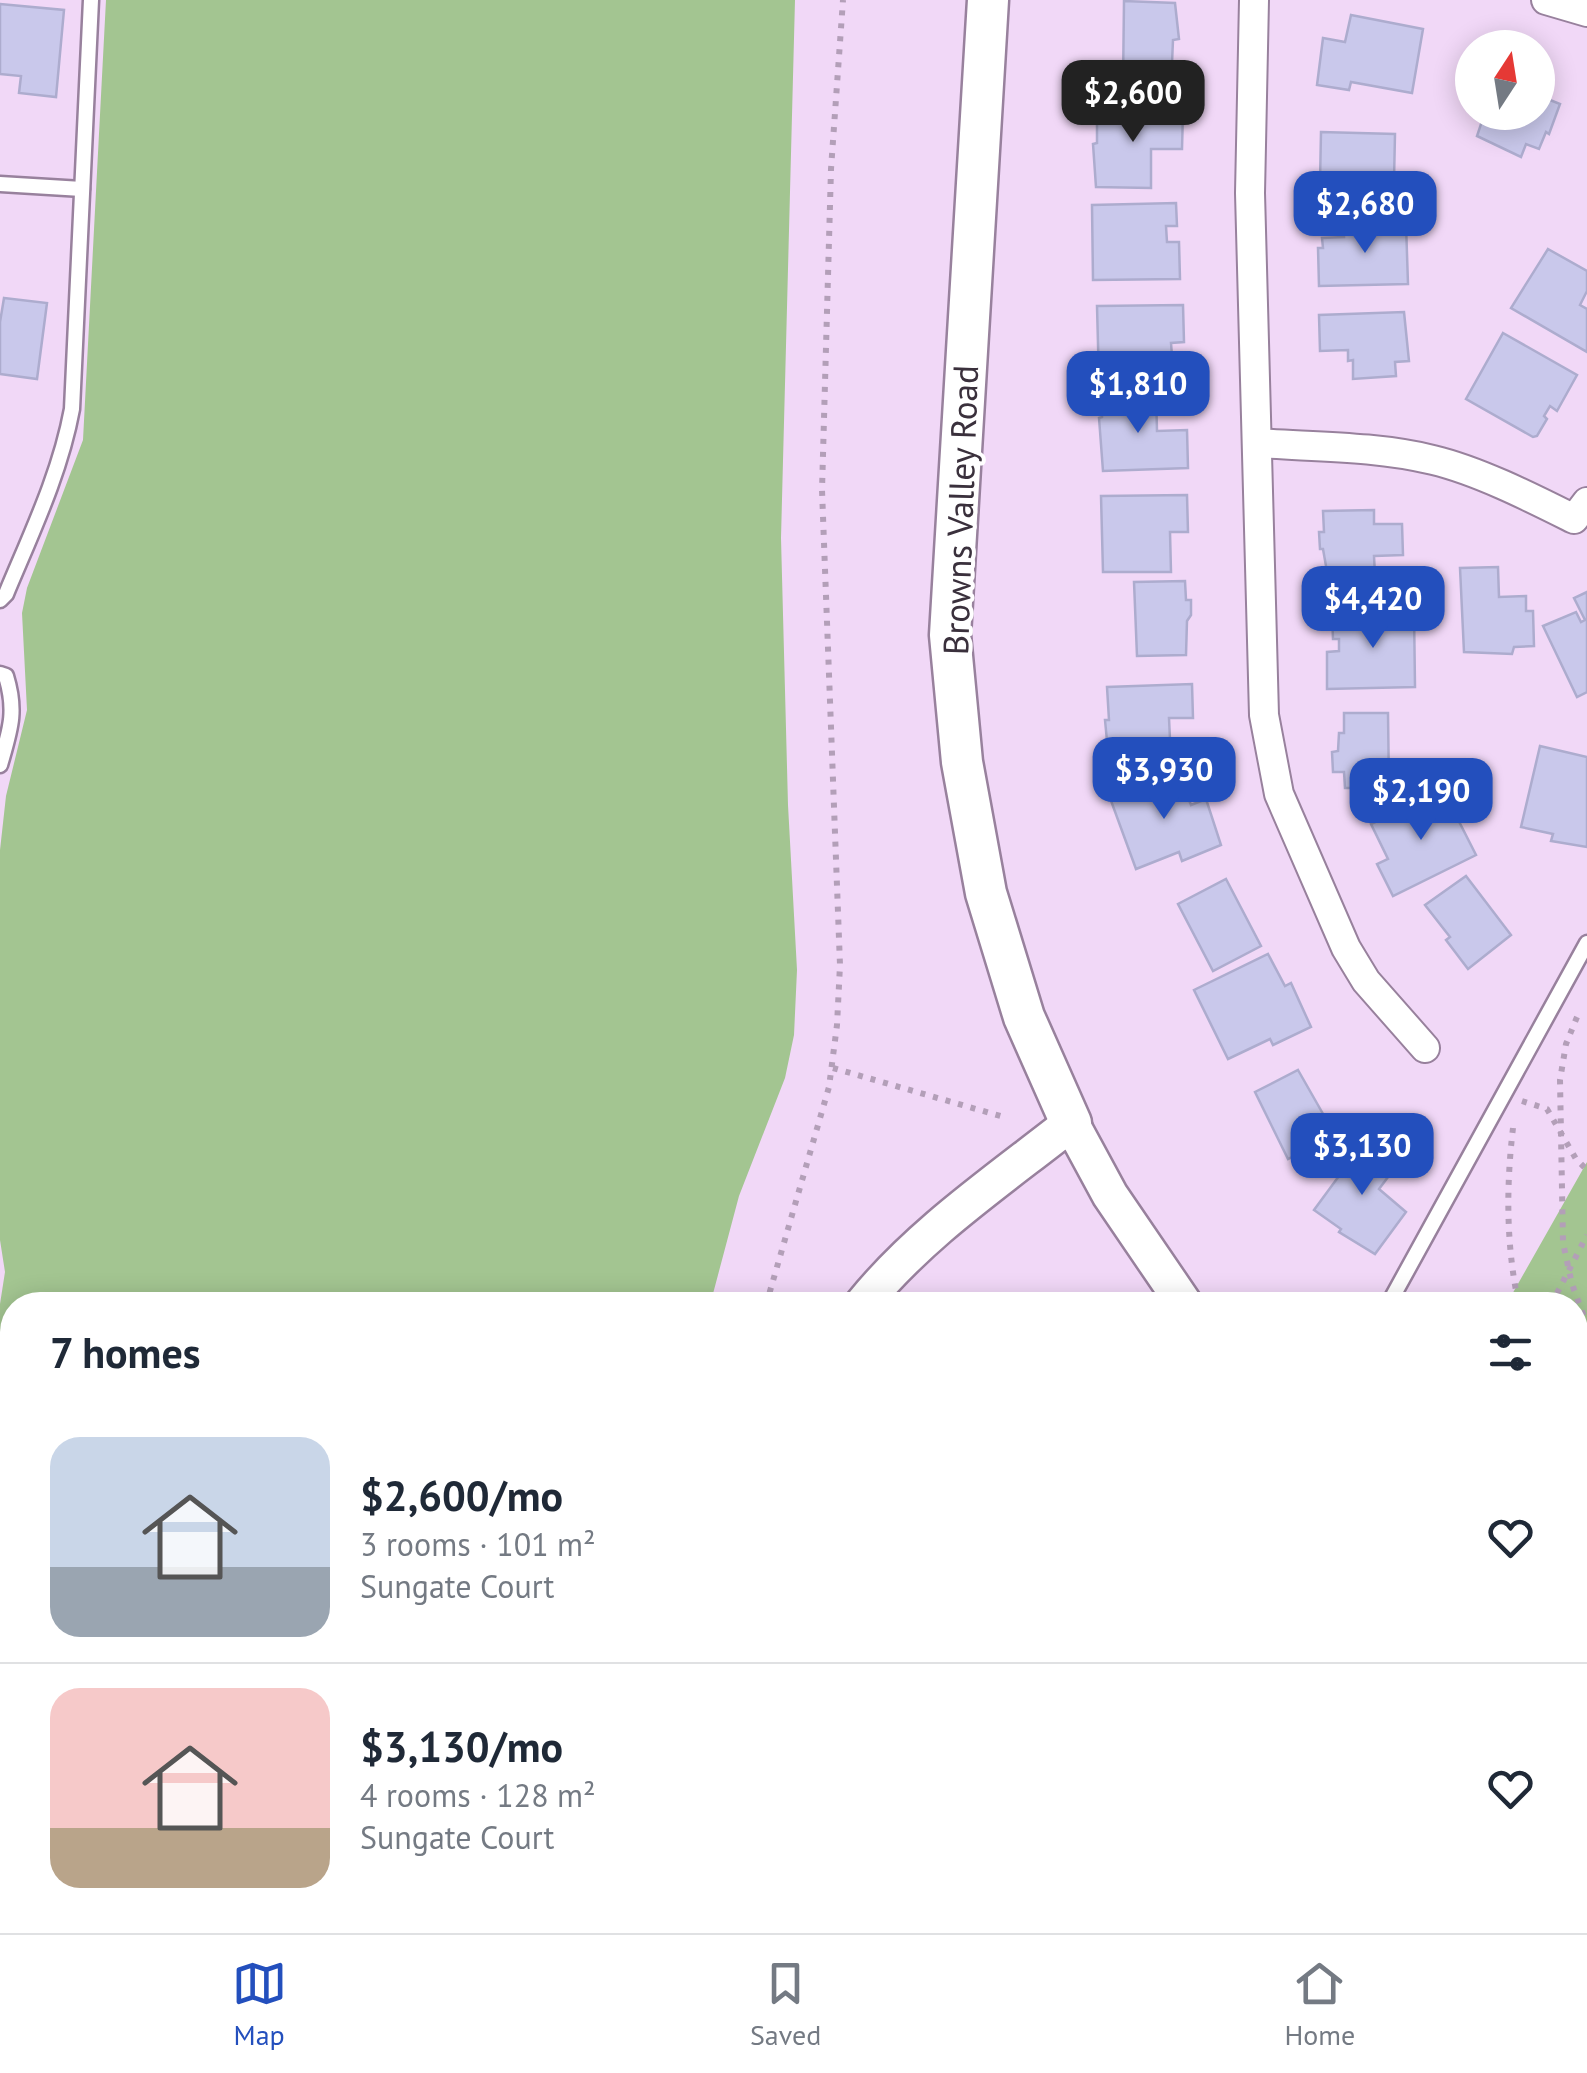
<!DOCTYPE html>
<html lang="en">
<head>
<meta charset="utf-8">
<style>
  body { margin:0; font-family:"PT Sans",sans-serif; background:#f6f6f7; color:#1f2937; height:100vh; display:flex; flex-direction:column; font-size:38px; white-space:nowrap }
  * { box-sizing:border-box; margin:0 }
  p { font-size:32px; color:#747a83 }
  .icon { flex:none; width:55px; height:55px; fill:none; stroke:currentColor; stroke-width:2; stroke-linecap:round; stroke-linejoin:round }
  .map { position:relative; flex:1; overflow:hidden }
  .details { position:absolute; left:0px; top:1292px; width:1588px; height:642px; display:flex; flex-direction:column; background:#fff; border-radius:40px 40px 0 0; box-shadow:0 5px 25px #0003 }
  .details>* { flex:none }
  .needle { width:65px; rotate:12deg }
  .buttons { position:absolute; left:1455px; top:30px; display:grid; gap:20px }
  .buttons a { display:grid; place-items:center; width:100px; height:100px; border-radius:50%; background:#fff; box-shadow:0 5px 25px #0003; font-size:50px }
  .price { position:absolute; translate:-50% -85px; padding:0 22px; border-radius:20px; background:#234fbd; color:#fff; font-size:32px; line-height:65px; filter:drop-shadow(0 2px 5px #0008) }
  .price::after { content:''; position:absolute; left:50%; top:60px; width:30px; height:22px; margin-left:-15px; background:inherit; clip-path:polygon(0 0,100% 0,50% 100%) }
  .price.active { background:#222; color:#fff }
  ul { padding:0; list-style:none }
  li { display:flex; align-items:center; gap:30px; height:250px; padding:0 50px }
  li+li { border-top:2px solid #e0e1e3 }
  li span { display:grid; place-items:center; flex:none; width:280px; height:200px; border-radius:30px; color:#555 }
  li>.icon { margin-inline-start:auto }
  span .icon { width:120px; height:120px; fill:#fffc; stroke-width:1 }
  li b { font-size:42px }
  h2 { display:flex; justify-content:space-between; align-items:center; height:120px; padding:0 50px; font-size:42px }
  .dock { display:flex; justify-content:space-around; align-items:center; height:140px; border-top:2px solid #e0e1e3; background:#fff; font-size:28px; color:#747a83 }
  .dock a { display:grid; justify-items:center; gap:5px }
  .dock .active { color:#234fbd }
  .map>svg:first-child { display:block }
</style>
</head>
<body>
<div class="map">
<svg width="1587" height="1933" viewBox="0 0 1587 1933">
  <rect width="100%" height="100%" fill="#f1d8f7"/>
  <g fill="#a3c591">
    <polygon points="106,0 795,0 781,538 788,805 797,970 794,1035 785,1078 739,1196 710,1305 12,1305 12,1443 0,1440 0,1304 5,1272 0,1240 0,850 6,796 27,710 22,613 27,588 83,440"/>
    <polygon points="1587,1162 1587,1747 1575,1732 1575,1305 1506,1305"/>
  </g>
  <g fill="#c9c8eb" stroke="#adacce" stroke-width="2.5">
    <polygon points="1124,1 1175,3 1179,39 1173,40 1171,86 1123,84"/>
    <polygon points="0,4 64,10 56,97 19,93 21,76 0,74"/>
    <polygon points="1351,15 1423,29 1412,93 1351,82 1349,90 1317,85 1323,38 1345,42"/>
    <polygon points="1538,74 1546,77 1540,96 1560,104 1549,134 1546,132 1539,149 1526,144 1521,157 1477,136 1485,112 1538,112"/>
    <polygon points="1097,111 1183,112 1182,149 1151,149 1151,188 1096,187 1093,144 1097,143"/>
    <polygon points="1321,132 1395,134 1394,180 1387,180 1387,199 1340,198 1341,182 1320,182"/>
    <polygon points="1176,203 1177,226 1166,226 1167,242 1179,242 1180,279 1093,280 1092,205"/>
    <polygon points="1373,221 1373,225 1406,224 1408,284 1319,286 1318,248 1323,248 1322,238 1344,237 1343,222"/>
    <polygon points="1548,249 1587,271 1587,291 1580,305 1587,309 1587,352 1511,308"/>
    <polygon points="4,298 47,303 37,379 0,374 0,322"/>
    <polygon points="1183,305 1184,342 1171,343 1172,356 1184,355 1185,381 1099,382 1097,306"/>
    <polygon points="1404,312 1409,361 1395,362 1396,376 1353,379 1353,360 1348,361 1348,350 1320,351 1319,315"/>
    <polygon points="1503,333 1577,375 1557,411 1550,406 1544,416 1547,419 1537,436 1533,437 1466,399"/>
    <polygon points="1156,393 1157,431 1187,430 1188,468 1103,471 1099,418 1102,417 1102,395"/>
    <polygon points="1187,495 1188,532 1170,532 1171,572 1103,572 1101,496"/>
    <polygon points="1374,510 1374,524 1402,524 1403,555 1374,556 1376,594 1327,595 1326,566 1323,549 1320,549 1319,532 1324,532 1323,511"/>
    <polygon points="1498,567 1499,597 1526,596 1526,611 1533,611 1534,646 1514,647 1512,654 1464,652 1460,568"/>
    <polygon points="1185,581 1186,600 1191,600 1191,615 1187,621 1186,655 1137,656 1134,582"/>
    <polygon points="1587,592 1587,692 1577,697 1543,626 1576,612 1581,622 1585,620 1574,598"/>
    <polygon points="1414,611 1415,687 1327,689 1327,652 1339,651 1339,639 1333,639 1332,613"/>
    <polygon points="1192,684 1193,718 1169,718 1171,761 1109,762 1105,720 1109,720 1107,687"/>
    <polygon points="1344,713 1388,713 1389,788 1345,788 1344,772 1333,772 1332,752 1338,751 1339,733 1344,733"/>
    <polygon points="1540,746 1587,757 1587,847 1551,841 1553,834 1521,827"/>
    <polygon points="1178,772 1191,805 1206,799 1221,845 1182,861 1179,852 1136,869 1110,798"/>
    <polygon points="1443,790 1476,855 1393,896 1377,864 1388,859 1371,824"/>
    <polygon points="1466,876 1511,935 1468,969 1446,940 1450,937 1425,905"/>
    <polygon points="1226,879 1261,946 1213,971 1178,904"/>
    <polygon points="1268,954 1285,986 1291,983 1311,1027 1273,1045 1270,1039 1228,1059 1194,990"/>
    <polygon points="1298,1070 1335,1135 1288,1159 1255,1092"/>
    <polygon points="1356,1139 1397,1165 1379,1189 1406,1212 1375,1254 1339,1232 1341,1229 1314,1210 1339,1176 1332,1170"/>
    <polygon points="12,1619 12,1680 0,1677 0,1641 7,1643"/>
    <polygon points="0,1715 12,1718 12,1785 0,1782"/>
    <polygon points="0,1807 12,1810 12,1874 0,1871"/>
    <polygon points="122,1922 176,1922 173,1933"/>
    <polygon points="318,1922 368,1922 410,1933 315,1933"/>
  </g>
  <g fill="none" stroke-linecap="round" stroke-linejoin="round">
    <defs>
      <g id="service">
        <polyline points="0,184 82,189"/>
        <path d="M0 600 6 594C31 534 60 474 72 409L91 0"/>
        <path d="M0 674 6 676C17 712 10 730 0 765"/>
        <polyline points="1388,1305 1587,943"/>
      </g>
      <g id="minor">
        <polyline points="1254,0 1250,193 1264,715 1279,794 1346,948 1366,981 1425,1048"/>
        <polyline points="1546,0 1587,12"/>
        <path d="M1257 443C1315 447 1376 446 1433 460 1479 471 1532 498 1574 519L1587 502"/>
        <polyline points="253,1933 256,1922"/>
      </g>
      <g id="tertiary">
        <path d="M862 1305C920 1233 999 1180 1071 1123L1110 1195 1185 1305"/>
        <polyline points="0,1524 12,1528"/>
        <polyline points="637,1933 640,1922"/>
      </g>
      <g id="secondary">
        <polyline points="988,0 950,635 962,762 986,893 1024,1017 1071,1123"/>
        <polyline points="1575,1797 1587,1812"/>
      </g>
    </defs>
    <use href="#service" stroke="#98819d" stroke-width="19"/>
    <use href="#minor" stroke="#98819d" stroke-width="32"/>
    <use href="#tertiary" stroke="#98819d" stroke-width="40"/>
    <use href="#secondary" stroke="#98819d" stroke-width="45"/>
    <g stroke="#b39fb8" stroke-width="6" stroke-dasharray="5 8" stroke-linecap="butt">
      <polyline points="1577,1017 1566,1044 1560,1080 1563,1243 1572,1284 1587,1325"/>
      <polyline points="833,1068 1004,1117"/>
      <polyline points="1522,1101 1547,1109 1576,1159 1587,1170"/>
      <path d="M1513 1128C1506 1187 1506 1247 1519 1305"/>
      <polyline points="766,1305 829,1087 837,1025 840,965 822,490 831,169 843,0"/>
      <polyline points="1551,1305 1587,1235"/>
    </g>
    <use href="#service" stroke="#fff" stroke-width="14"/>
    <use href="#minor" stroke="#fff" stroke-width="28"/>
    <use href="#tertiary" stroke="#fff" stroke-width="35"/>
    <use href="#secondary" stroke="#fff" stroke-width="40"/>
  </g>
  <g text-anchor="middle" dominant-baseline="central" stroke-width="8" stroke-linejoin="round" paint-order="stroke">
    <g font-size="35" fill="#3a303c" stroke="#fff">
      <text transform="translate(960 510) rotate(-88)">Browns Valley Road</text>
    </g>
  </g>
</svg>
<div class="buttons">
<a><svg class="needle" viewBox="-14 -14 28 28"><path d="M0-13l5 13h-10z" fill="#e53935"/><path d="M0 13l5-13h-10z" fill="#747a83"/></svg></a>
</div>
<b class="price active" style="left:1133px;top:145px">$2,600</b>
<b class="price" style="left:1365px;top:256px">$2,680</b>
<b class="price" style="left:1138px;top:436px">$1,810</b>
<b class="price" style="left:1373px;top:651px">$4,420</b>
<b class="price" style="left:1164px;top:822px">$3,930</b>
<b class="price" style="left:1421px;top:843px">$2,190</b>
<b class="price" style="left:1362px;top:1198px">$3,130</b>
<section class="details">
<h2>7 homes<svg class="icon" aria-label="filters" viewBox="0 0 24 24"><path d="M4 7h16M4 17h16"/><circle cx="9" cy="7" r="2"/><circle cx="15" cy="17" r="2"/></svg></h2>
<ul>
<li><span style="background:linear-gradient(#c9d6e8 65%,#9aa5b1 0)"><svg class="icon" aria-label="home" viewBox="0 0 24 24"><path d="M3 11l9-7 9 7M6 9v11h12V9"/></svg></span><div><b>$2,600/mo</b><p>3 rooms · 101 m²</p><p>Sungate Court</p></div><svg class="icon" aria-label="heart" viewBox="0 0 24 24"><path d="M12 20l-8-8c-3-5 5-10 8-4 3-6 11-1 8 4z"/></svg></li>
<li><span style="background:linear-gradient(#f6c9c9 70%,#b9a48a 0)"><svg class="icon" aria-label="home" viewBox="0 0 24 24"><path d="M3 11l9-7 9 7M6 9v11h12V9"/></svg></span><div><b>$3,130/mo</b><p>4 rooms · 128 m²</p><p>Sungate Court</p></div><svg class="icon" aria-label="heart" viewBox="0 0 24 24"><path d="M12 20l-8-8c-3-5 5-10 8-4 3-6 11-1 8 4z"/></svg></li>
</ul>
</section>
</div>
<nav class="dock">
<a class="active"><svg class="icon" aria-label="map" viewBox="0 0 24 24"><path d="M3 6l6-2 6 2 6-2v14l-6 2-6-2-6 2zM9 4v14M15 6v14"/></svg>Map</a>
<a><svg class="icon" aria-label="saved" viewBox="0 0 24 24"><path d="M7 4h10v16l-5-4-5 4z"/></svg>Saved</a>
<a><svg class="icon" aria-label="home" viewBox="0 0 24 24"><path d="M3 11l9-7 9 7M6 9v11h12V9"/></svg>Home</a>
</nav>
</body>
</html>
